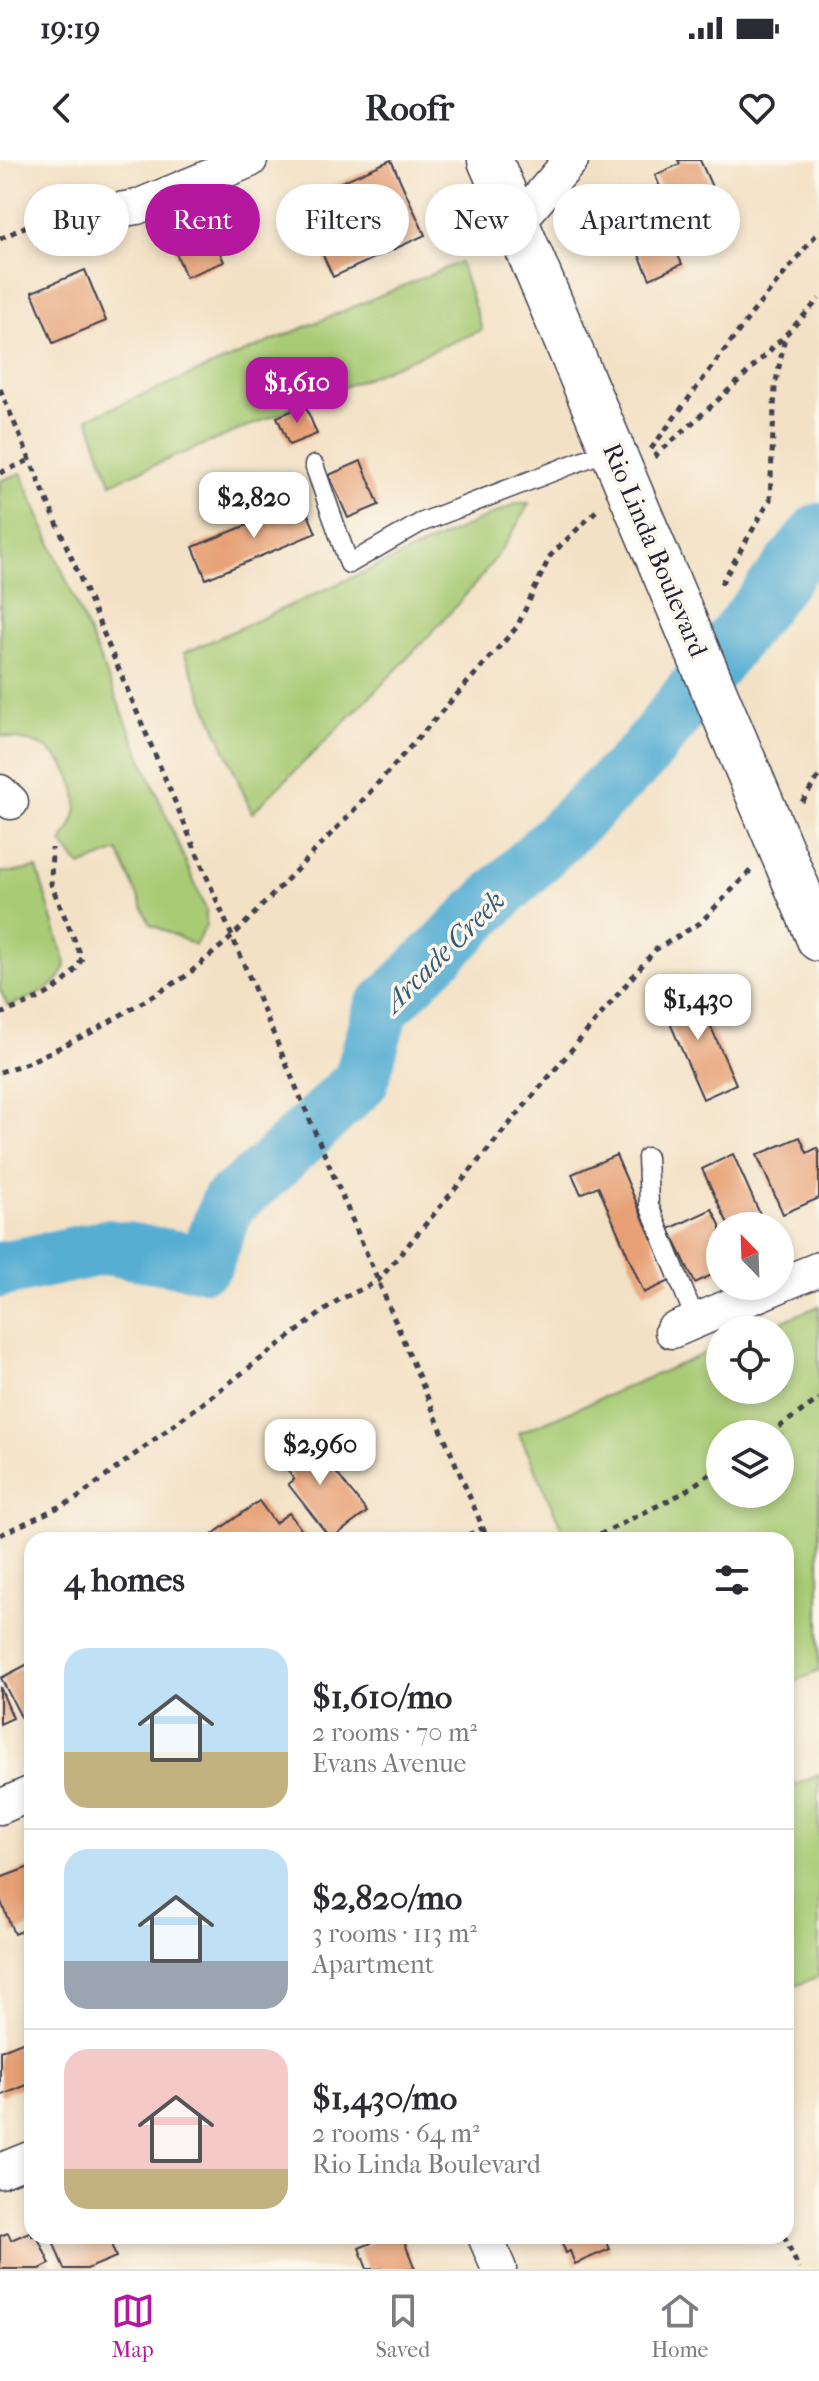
<!DOCTYPE html>
<html lang="en">
<head>
<meta charset="utf-8">
<style>
  body { margin:0; font-family:"IM FELL French Canon",serif; background:#f7f7f7; color:#2b2b33; height:100vh; display:flex; flex-direction:column; font-size:30px; white-space:nowrap }
  * { box-sizing:border-box; margin:0 }
  p { font-size:26px; color:#7c7c81 }
  .icon { flex:none; width:44px; height:44px; fill:none; stroke:currentColor; stroke-width:2; stroke-linecap:round; stroke-linejoin:round }
  .map { position:relative; flex:1; overflow:hidden }
  .side { position:absolute; left:24px; top:1372px; width:770px; height:712px; display:flex; flex-direction:column; background:#fff; border-radius:24px; box-shadow:0 4px 12px #0003 }
  .side>* { flex:none }
  .hud { position:absolute; left:24px; top:24px; width:772px; height:72px; display:flex; gap:16px }
  .needle { width:52px; rotate:337deg }
  .fabs { position:absolute; left:706px; top:1052px; display:grid; gap:16px }
  .fabs a { display:grid; place-items:center; width:88px; height:88px; border-radius:50%; background:#fff; box-shadow:0 4px 12px #0003; font-size:40px }
  .price { position:absolute; translate:-50% -68px; padding:0 18px; border-radius:16px; background:#fff; color:#222; font-size:26px; line-height:52px; filter:drop-shadow(0 2px 4px #0008) }
  .price::after { content:''; position:absolute; left:50%; top:48px; width:24px; height:18px; margin-left:-12px; background:inherit; clip-path:polygon(0 0,100% 0,50% 100%) }
  .price.active { background:#b5179e; color:#fff }
  ul { padding:0; list-style:none }
  li { display:flex; align-items:center; gap:24px; height:200px; padding:0 40px }
  li+li { border-top:2px solid #e1e1e2 }
  li span { display:grid; place-items:center; flex:none; width:224px; height:160px; border-radius:24px; color:#555 }
  li>.icon { margin-inline-start:auto }
  span .icon { width:96px; height:96px; fill:#fffc; stroke-width:1 }
  li b { font-size:34px }
  h2 { display:flex; justify-content:space-between; align-items:center; height:96px; padding:0 40px; font-size:34px }
  .chip { padding:0 28px; border-radius:36px; background:#fff; box-shadow:0 4px 12px #0003; font-size:28px; line-height:72px }
  .chip.active { background:#b5179e; color:#fff }
  .status { display:flex; justify-content:space-between; align-items:center; height:56px; padding:0 40px; background:#fff; direction:ltr }
  .status svg { height:22px; fill:currentColor }
  header { display:flex; justify-content:space-between; align-items:center; height:104px; padding:0 40px; background:#fff; font-size:36px; font-weight:700 }
  .menu { display:flex; justify-content:space-around; align-items:center; height:112px; border-top:2px solid #e1e1e2; background:#fff; font-size:22px; color:#7c7c81 }
  .menu a { display:grid; justify-items:center; gap:4px }
  .menu .active { color:#b5179e }
  .map>svg:first-child { display:block }
</style>
</head>
<body>
<div class="status"><b>19:19</b><svg viewBox="0 0 49 12"><path d="M0 12V9h3v3zM5 12V6h3v6zM10 12V3h3v9zM15 12V0h3v12zM26 1h20v11H26zM47 4h2v5h-2z"/></svg></div>
<header><svg class="icon" aria-label="back" viewBox="0 0 24 24"><path d="M15 5l-7 7 7 7"/></svg>Roofr<svg class="icon" aria-label="heart" viewBox="0 0 24 24"><path d="M12 20l-8-8c-3-5 5-10 8-4 3-6 11-1 8 4z"/></svg></header>
<div class="map">
<svg width="819" height="2109" viewBox="0 0 819 2109">
  <rect width="100%" height="100%" fill="#fbf7ec"/>
  <filter id="ink" filterUnits="userSpaceOnUse"><feTurbulence type="fractalNoise" baseFrequency=".0125" numOctaves="2"/><feDisplacementMap in="SourceGraphic" scale="16" xChannelSelector="R" yChannelSelector="G"/><feConvolveMatrix kernelMatrix="1 2 1 2 8 2 1 2 1" color-interpolation-filters="sRGB"/></filter>
  <filter id="wash" filterUnits="userSpaceOnUse"><feTurbulence type="fractalNoise" baseFrequency=".006" numOctaves="4" result="noise"/><feDisplacementMap in="SourceGraphic" scale="32" xChannelSelector="R" yChannelSelector="G"/><feGaussianBlur stdDeviation="1.8" result="paint"/><feColorMatrix in="noise" values="0 0 0 0 0 0 0 0 0 0 0 0 0 0 0 0 0 1.4 0 .05"/><feComposite in="paint" operator="in"/></filter>
  <g filter="url(#wash)">
    <rect width="100%" height="100%" fill="#f3e1c5"/>
    <g fill="#a8cb75" stroke="#657658" stroke-width="2" fill-rule="evenodd">
      <polygon points="460,102 482,170 111,323 88,258"/>
      <path d="M21 313 206 750V766L195 785 150 764 118 691 80 706 62 683C69 671 77 658 77 643 77 622 61 595 42 586 29 579 14 580 0 575V321Z"/>
      <path d="M518 343H529C502 398 462 440 421 484 366 542 309 597 252 653L184 493Z"/>
      <path d="M37 708 66 804C59 831 31 837 8 846L0 830V712H15Z"/>
      <path d="M819 1146V1511L786 1525V1380H567L519 1273 720 1187V1230H780V1170H761ZM780 1274V1334H720V1274Z"/>
      <polygon points="819,1615 819,1816 786,1830 786,1629"/>
    </g>
    <g fill="none" stroke-linecap="round" stroke-linejoin="round">
      <polyline stroke="#56aed3" stroke-width="56" points="0,1110 106,1087 205,1103 228,1043 269,1009 361,921 381,849 643,595 819,371"/>
    </g>
    <g id="blocks">
      <g fill="#e7a075">
        <polygon points="391,0 425,75 333,117 298,41"/>
        <polygon points="678,0 700,0 724,54 688,70 677,45 669,48 655,15 680,4"/>
        <polygon points="649,32 682,104 650,119 617,47"/>
        <polygon points="206,59 224,102 186,117 168,74"/>
        <polygon points="85,110 106,161 53,183 32,132"/>
        <polygon points="305,245 317,274 289,285 277,257"/>
        <polygon points="361,301 379,345 348,358 329,315"/>
        <polygon points="303,342 316,373 206,419 193,387"/>
        <polygon points="693,826 736,924 703,939 660,840"/>
        <polygon points="800,977 807,993 817,988 819,993 819,1038 783,1054 757,995"/>
        <polygon points="733,994 760,1054 729,1066 702,1009"/>
        <polygon points="616,995 670,1121 644,1133 598,1026 581,1034 572,1014"/>
        <polygon points="712,1049 720,1065 720,1111 695,1123 669,1069"/>
        <polygon points="306,1274 367,1352 331,1379 288,1324 294,1319 276,1296"/>
        <polygon points="259,1341 275,1363 289,1353 309,1380 217,1380 213,1374"/>
        <polygon points="32,1502 32,1552 21,1557 1,1518"/>
        <polygon points="0,1527 13,1558 0,1564"/>
        <polygon points="32,1706 32,1766 14,1774 0,1739 0,1718"/>
        <polygon points="32,1878 32,1923 0,1936 0,1891"/>
        <polygon points="32,2071 32,2076 37,2076 50,2104 40,2109 0,2109 0,2076 8,2073 11,2080"/>
        <polygon points="51,2076 116,2076 109,2079 116,2097 87,2109 64,2109"/>
        <polygon points="368,2076 402,2076 415,2109 367,2109 359,2088 371,2083"/>
        <polygon points="559,2076 604,2076 610,2089 575,2104 570,2091 566,2093"/>
      </g>
    </g>
  </g>
  <g filter="url(#ink)">
    <use href="#blocks" fill-opacity="0" stroke="#413f50" stroke-width="2"/>
    <g fill="none" stroke-linecap="round" stroke-linejoin="round">
      <defs>
        <g id="service">
          <polyline points="314,305 349,404 420,363 612,289"/>
          <polyline points="647,997 649,1045 696,1161"/>
        </g>
        <g id="minor">
          <polyline points="64,47 93,54 137,47 250,0"/>
          <polyline points="517,63 571,0"/>
          <polyline points="0,632 11,642"/>
          <polyline points="780,1125 819,1109"/>
          <polyline points="672,1171 778,1126"/>
          <polyline points="0,1647 32,1633"/>
          <polyline points="0,2011 32,1998"/>
          <polyline points="485,2076 499,2109"/>
        </g>
        <polyline id="secondary" points="490,0 819,779"/>
      </defs>
      <use href="#service" stroke="#413f50" stroke-width="21"/>
      <use href="#minor" stroke="#413f50" stroke-width="37"/>
      <use href="#secondary" stroke="#413f50" stroke-width="47"/>
      <g stroke="#413f50" stroke-width="5" stroke-dasharray="6 6" stroke-linecap="butt">
        <polyline points="0,79 39,60"/>
        <polyline points="0,229 488,1380"/>
        <polyline points="651,289 753,152 819,71"/>
        <path d="M654 297C711 247 768 196 819 139"/>
        <polyline points="0,313 30,300"/>
        <polyline points="721,424 770,340 775,227 785,177"/>
        <polyline points="802,642 819,616"/>
        <path d="M0 854C30 843 68 830 82 798L51 724 52 688"/>
        <polyline points="0,912 27,903 94,871 186,816 232,777 353,651 517,467 550,396 600,347"/>
        <polyline points="769,1274 819,1239"/>
        <polyline points="0,1375 76,1339 337,1141 378,1121 655,790 700,763 751,710"/>
        <polyline points="457,1380 483,1368"/>
        <polyline points="589,1380 681,1334 720,1307"/>
        <polyline points="784,2076 799,2109"/>
      </g>
      <use href="#service" stroke="#fff" stroke-width="18"/>
      <use href="#minor" stroke="#fff" stroke-width="34"/>
      <use href="#secondary" stroke="#fff" stroke-width="44"/>
    </g>
  </g>
  <g text-anchor="middle" dominant-baseline="central" stroke-width="7" stroke-linejoin="round" paint-order="stroke">
    <g font-size="26" fill="#22223b" stroke="#fbf7ec">
      <text transform="translate(655 390) rotate(67)">Rio Linda Boulevard</text>
    </g>
    <g font-size="28" font-style="italic" fill="#375a78" stroke="#fbf7ec">
      <text transform="translate(444 791) rotate(-45)">Arcade Creek</text>
    </g>
  </g>
</svg>
<div class="fabs">
<a><svg class="needle" viewBox="-14 -14 28 28"><path d="M0-13l5 13h-10z" fill="#e53935"/><path d="M0 13l5-13h-10z" fill="#7c7c81"/></svg></a>
<a><svg class="icon" aria-label="locate" viewBox="0 0 24 24"><circle cx="12" cy="12" r="6"/><path d="M12 2v4M12 18v4M2 12h4M18 12h4"/></svg></a>
<a><svg class="icon" aria-label="layers" viewBox="0 0 24 24"><path d="M12 4l9 5-9 5-9-5zM3 14l9 5 9-5"/></svg></a>
</div>
<b class="price active" style="left:297px;top:265px">$1,610</b>
<b class="price" style="left:254px;top:380px">$2,820</b>
<b class="price" style="left:698px;top:882px">$1,430</b>
<b class="price" style="left:320px;top:1327px">$2,960</b>
<div class="hud">
<a class="chip">Buy</a>
<a class="chip active">Rent</a>
<a class="chip">Filters</a>
<a class="chip">New</a>
<a class="chip">Apartment</a>
</div>
<section class="side">
<h2>4 homes<svg class="icon" aria-label="filters" viewBox="0 0 24 24"><path d="M4 7h16M4 17h16"/><circle cx="9" cy="7" r="2"/><circle cx="15" cy="17" r="2"/></svg></h2>
<ul>
<li><span style="background:linear-gradient(#bfe0f5 65%,#c2b280 0)"><svg class="icon" aria-label="home" viewBox="0 0 24 24"><path d="M3 11l9-7 9 7M6 9v11h12V9"/></svg></span><div><b>$1,610/mo</b><p>2 rooms · 70 m²</p><p>Evans Avenue</p></div></li>
<li><span style="background:linear-gradient(#bfe0f5 70%,#9aa5b1 0)"><svg class="icon" aria-label="home" viewBox="0 0 24 24"><path d="M3 11l9-7 9 7M6 9v11h12V9"/></svg></span><div><b>$2,820/mo</b><p>3 rooms · 113 m²</p><p>Apartment</p></div></li>
<li><span style="background:linear-gradient(#f6c9c9 75%,#c2b280 0)"><svg class="icon" aria-label="home" viewBox="0 0 24 24"><path d="M3 11l9-7 9 7M6 9v11h12V9"/></svg></span><div><b>$1,430/mo</b><p>2 rooms · 64 m²</p><p>Rio Linda Boulevard</p></div></li>
</ul>
</section>
</div>
<nav class="menu">
<a class="active"><svg class="icon" aria-label="map" viewBox="0 0 24 24"><path d="M3 6l6-2 6 2 6-2v14l-6 2-6-2-6 2zM9 4v14M15 6v14"/></svg>Map</a>
<a><svg class="icon" aria-label="saved" viewBox="0 0 24 24"><path d="M7 4h10v16l-5-4-5 4z"/></svg>Saved</a>
<a><svg class="icon" aria-label="home" viewBox="0 0 24 24"><path d="M3 11l9-7 9 7M6 9v11h12V9"/></svg>Home</a>
</nav>
</body>
</html>
